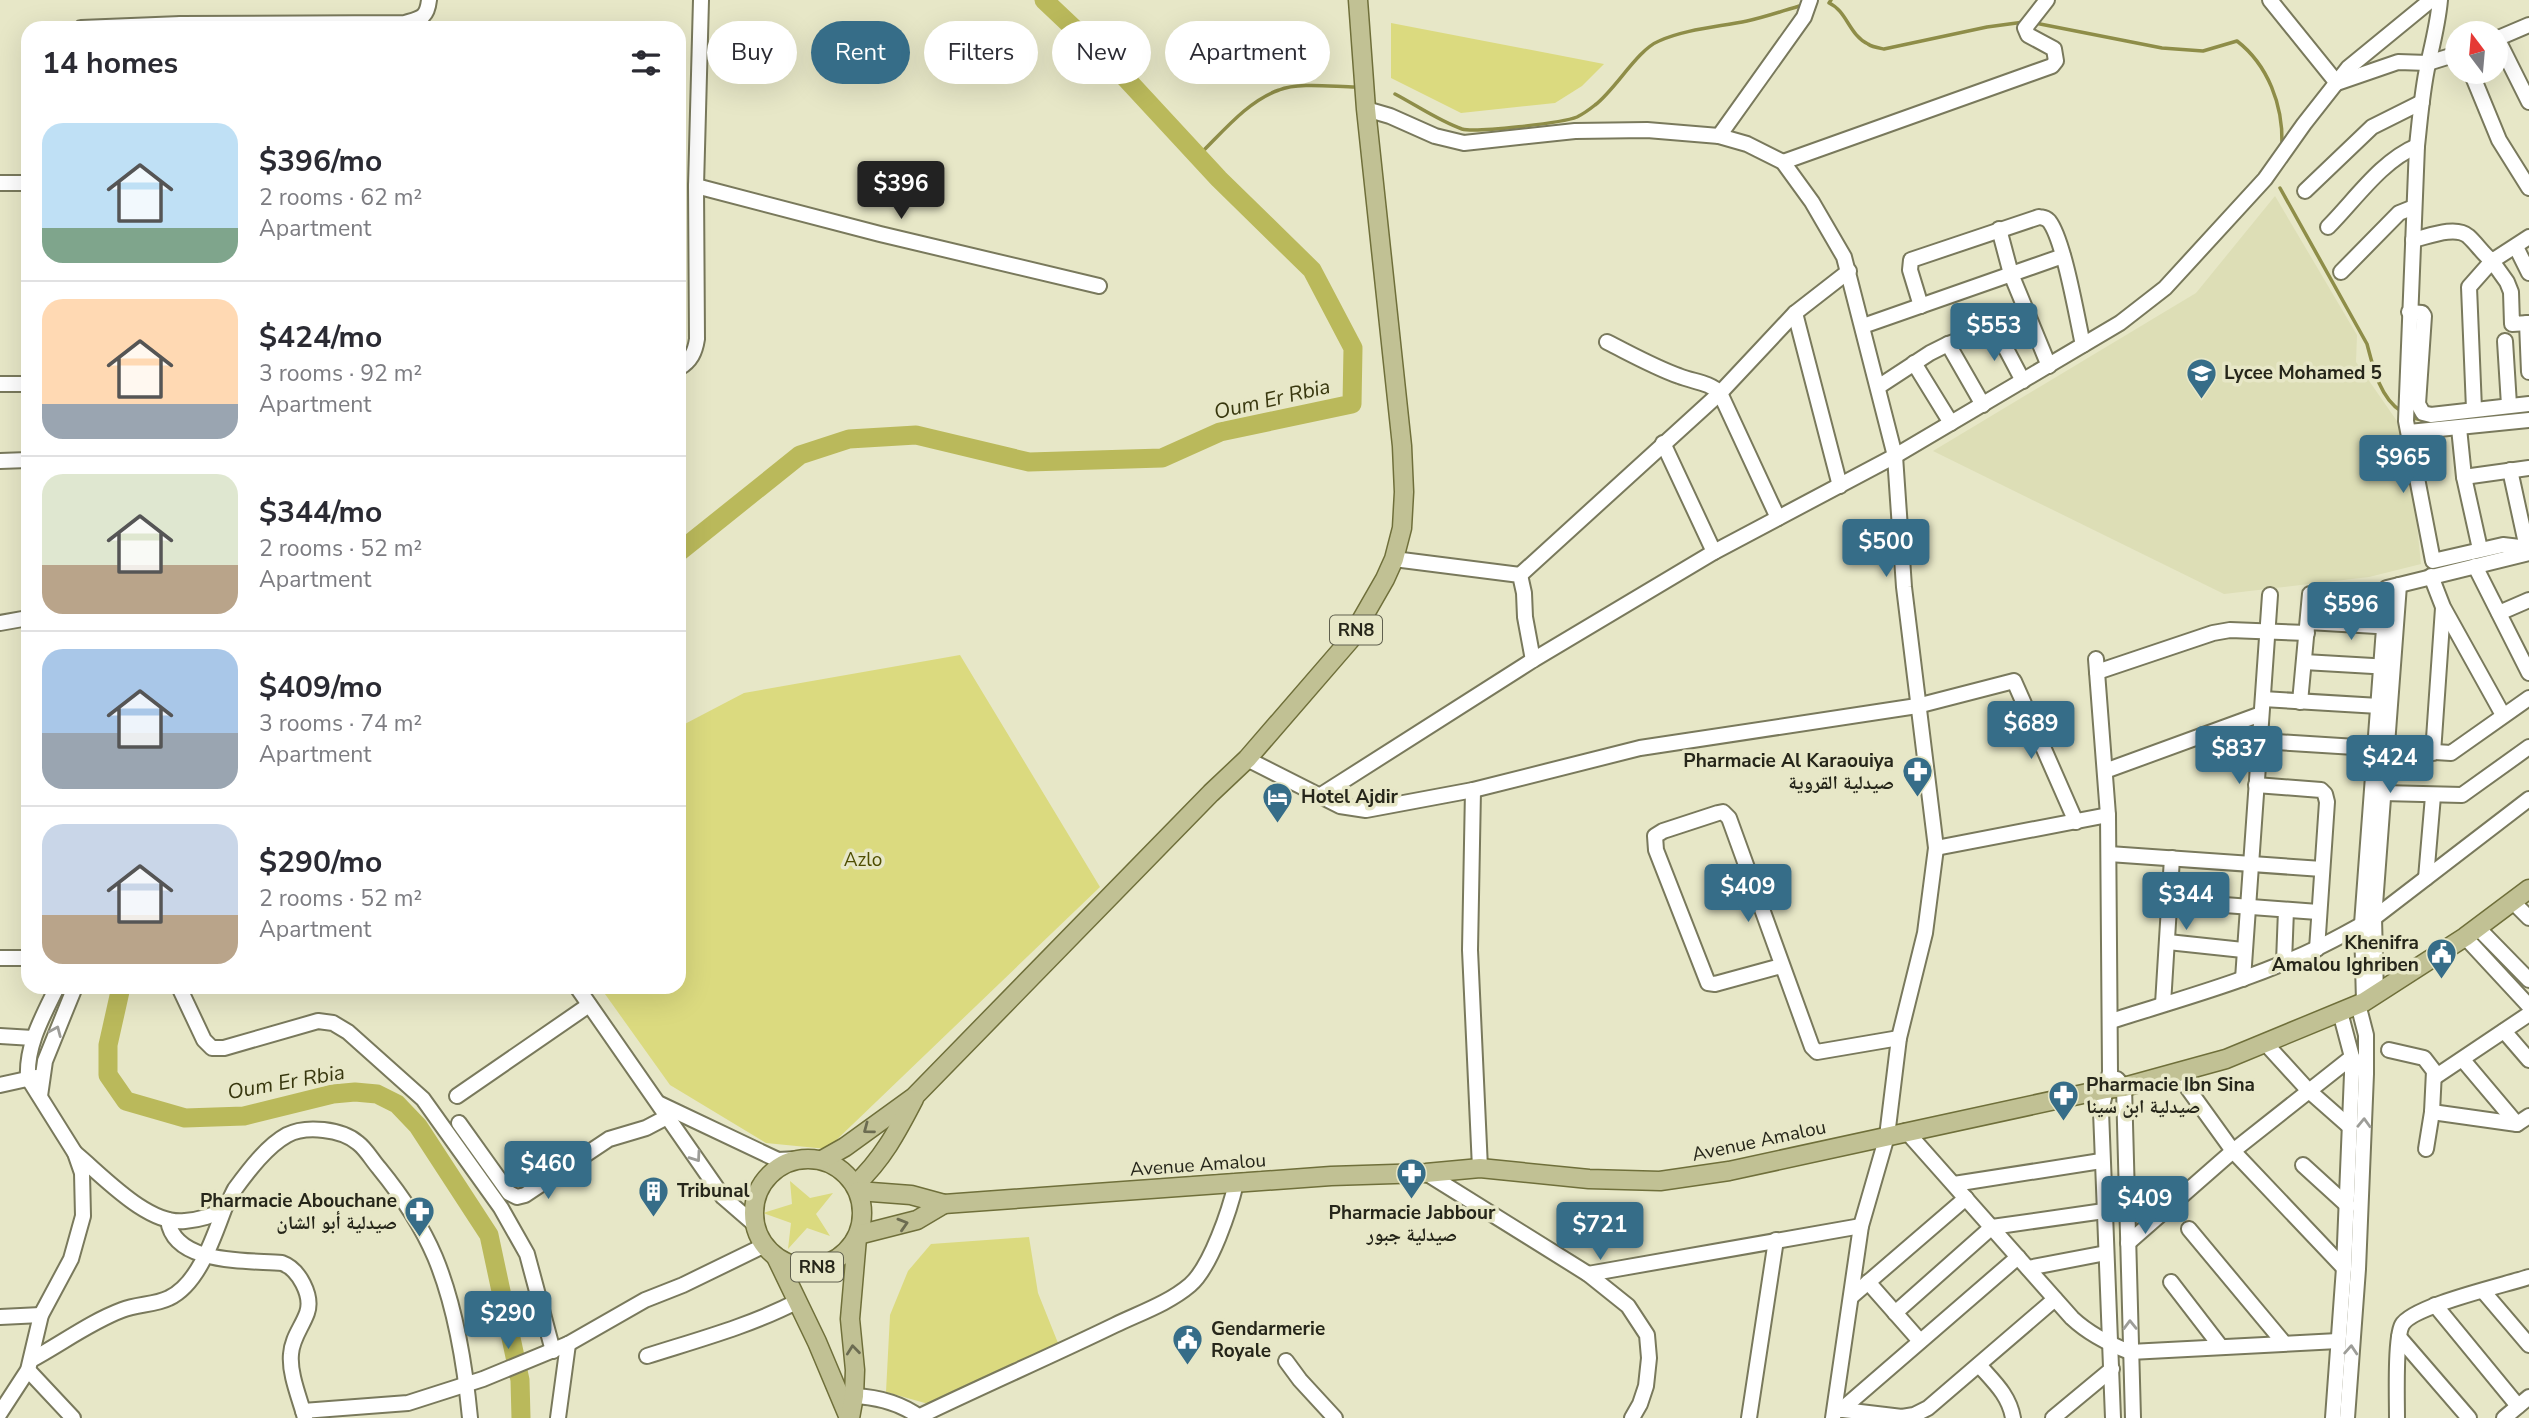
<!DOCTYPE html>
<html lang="en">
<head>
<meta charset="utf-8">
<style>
  body { margin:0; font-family:"Nunito Sans","Noto Naskh Arabic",sans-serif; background:#f7f7f7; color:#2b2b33; height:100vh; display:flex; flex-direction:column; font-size:26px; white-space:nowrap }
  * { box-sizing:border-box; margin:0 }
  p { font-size:23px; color:#7c7c81 }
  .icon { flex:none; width:38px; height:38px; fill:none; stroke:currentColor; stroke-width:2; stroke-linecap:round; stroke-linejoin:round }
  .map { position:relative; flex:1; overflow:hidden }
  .sheet { position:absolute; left:21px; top:21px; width:665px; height:973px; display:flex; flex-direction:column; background:#fff; border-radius:21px; box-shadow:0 7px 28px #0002 }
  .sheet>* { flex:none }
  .guide { position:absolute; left:707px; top:21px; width:665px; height:63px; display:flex; gap:14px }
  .needle { width:46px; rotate:344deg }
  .tools { position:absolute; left:2445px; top:21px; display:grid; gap:14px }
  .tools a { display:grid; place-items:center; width:63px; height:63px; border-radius:50%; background:#fff; box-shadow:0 7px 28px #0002; font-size:35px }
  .price { position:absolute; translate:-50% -60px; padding:0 16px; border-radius:7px; background:#366d88; color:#fff; font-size:23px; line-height:46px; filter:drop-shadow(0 2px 4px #0008) }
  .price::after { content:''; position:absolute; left:50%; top:42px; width:21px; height:16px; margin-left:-10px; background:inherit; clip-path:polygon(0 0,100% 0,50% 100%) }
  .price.active { background:#222; color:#fff }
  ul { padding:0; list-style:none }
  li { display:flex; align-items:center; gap:21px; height:175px; padding:0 21px }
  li+li { border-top:2px solid #e1e1e2 }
  li span { display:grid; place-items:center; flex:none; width:196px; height:140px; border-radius:21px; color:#555 }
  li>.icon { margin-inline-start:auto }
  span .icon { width:84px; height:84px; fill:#fffc; stroke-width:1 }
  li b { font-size:30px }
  h2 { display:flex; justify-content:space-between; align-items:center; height:84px; padding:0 21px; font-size:30px }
  .pill { padding:0 24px; border-radius:32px; background:#fff; box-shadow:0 7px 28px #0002; font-size:24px; line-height:63px }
  .pill.active { background:#366d88; color:#fff }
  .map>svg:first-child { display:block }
</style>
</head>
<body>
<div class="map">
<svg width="2529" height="1418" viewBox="0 0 2529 1418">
  <rect width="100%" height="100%" fill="#e7e7c7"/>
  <polygon fill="#dddeb6" points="2275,196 2357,335 2356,362 2408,437 2421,564 2369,577 2224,594 1933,451 2196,293"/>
  <g fill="#dbda7f">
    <polygon points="1391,23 1604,64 1582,86 1555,103 1461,113 1391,78"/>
    <polygon points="960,655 1100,887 827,1149 766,1143 670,1085 600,987 679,987 679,727 744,693"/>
    <polygon points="790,1181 810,1198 833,1193 816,1214 830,1236 807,1228 788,1249 791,1223 763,1213 792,1204"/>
    <polygon points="1029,1237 1038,1293 1060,1348 932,1405 886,1392 890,1315 908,1271 931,1244"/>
  </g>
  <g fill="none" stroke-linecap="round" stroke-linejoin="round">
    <g stroke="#8e8d48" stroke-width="3.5">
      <path d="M1831 0 1829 3C1847 11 1849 35 1868 44 1872 47 1879 48 1884 49L1987 27 2024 22"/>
      <path d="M2035 23 2162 48 2203 51 2237 41C2268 65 2283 105 2282 144"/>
      <path d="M1395 94C1416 105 1439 121 1462 129 1475 133 1562 123 1577 117 1583 114 1590 109 1595 105 1616 89 1637 50 1659 41 1686 29 1718 27 1747 21 1766 17 1785 10 1803 5"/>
      <path d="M1198 156C1221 134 1247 101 1279 90 1299 82 1334 87 1356 87"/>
      <path d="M2280 188 2367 344C2373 367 2380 398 2401 411"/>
      <polyline points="2410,417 2433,423"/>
    </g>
    <g stroke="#bab95b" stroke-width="19">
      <polyline points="679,552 800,455 849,439 916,435 1029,462 1162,458 1220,432 1352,404 1353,348 1312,270 1219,179 1119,71 1044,0"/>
      <polyline points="121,987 108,1045 108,1075 126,1101 185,1118 244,1116 333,1094 355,1092 377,1094 397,1104 418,1126 489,1235 520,1380 521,1418"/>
    </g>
    <defs>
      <g id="minor">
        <polyline points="2270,0 2337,83 2398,62 2428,63 2457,54"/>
        <path d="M2440 0C2438 23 2433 42 2428 64 2422 91 2420 119 2417 146L2406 421 2433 561 2503 545 2529 548"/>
        <polyline points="81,28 181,24"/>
        <path d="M181 28V24L405 23C421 18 427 18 429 0"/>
        <polyline points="2497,38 2529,102"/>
        <polyline points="2496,39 2529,25"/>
        <polyline points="2471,72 2499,140 2529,188"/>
        <polyline points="1366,109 1390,116 1435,136 1464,143 1575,131 1647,130 1719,136 1747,144 1783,162 1812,202 1844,257 1895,456 1904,587 1936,848 1925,933 1899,1038 1887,1136 1861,1226 1833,1418"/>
        <polyline points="1719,136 1804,17 1810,0"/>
        <polyline points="1783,162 2052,66 2056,61 2054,49 2028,35 2025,28 2047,0"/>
        <polyline points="0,183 28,183"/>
        <polyline points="696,186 880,234 1099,286"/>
        <polyline points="2305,191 2372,127 2422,102"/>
        <path d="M2328 227C2355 200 2381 161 2417 146"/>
        <polyline points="1999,229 2011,274 2049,366"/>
        <path d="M2413 240C2427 237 2455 225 2468 236 2477 244 2482 253 2492 261L2529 237"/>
        <polyline points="2516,247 2529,273"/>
        <polyline points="2341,272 2399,213 2414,207"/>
        <path d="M1921 306 1910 270 1911 260 2039 217C2044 218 2045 217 2049 221 2064 240 2077 318 2083 345"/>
        <polyline points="2409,312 2422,313 2424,316 2418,404 2423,413 2431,415 2529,404"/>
        <polyline points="1795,313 1840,486"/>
        <polyline points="2527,323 2529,372"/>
        <polyline points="1863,326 2063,256"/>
        <polyline points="1995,328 2023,381"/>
        <polyline points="2505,341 2509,405"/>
        <path d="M1607 342C1631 354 1654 367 1679 376 1694 382 1709 382 1720 393L1778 518"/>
        <polyline points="1948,344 1983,405"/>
        <polyline points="1914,363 1951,423"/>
        <path d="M679 368C691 361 695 352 697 339L696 186 701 0"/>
        <polyline points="0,384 28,384"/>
        <polyline points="1878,387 1930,353 1948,344 2028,316"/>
        <polyline points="2474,409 2469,287 2492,261 2507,282 2511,292 2512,324 2529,323"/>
        <polyline points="2459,428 2464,477 2480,549"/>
        <polyline points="2409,432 2529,420"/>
        <polyline points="1663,443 1714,552"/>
        <polyline points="0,461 28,460"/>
        <polyline points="2510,470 2527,548"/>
        <polyline points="2464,477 2529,468"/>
        <polyline points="1394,559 1520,575 1524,593 1525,617 1533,660"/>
        <polyline points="2475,566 2529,673"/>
        <polyline points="1520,575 1720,393 1795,313 1849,271"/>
        <polyline points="2431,576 2443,607 2503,715"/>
        <polyline points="2499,613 2529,600"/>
        <polyline points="2308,622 2394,627"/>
        <polyline points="0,623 28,618"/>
        <polyline points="2096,659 2108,815 2110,1072 2101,1111 2113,1418"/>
        <polyline points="2304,662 2390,667"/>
        <polyline points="2097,672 2213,633 2230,630 2307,633"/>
        <polyline points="2263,699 2379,706"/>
        <polyline points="2300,702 2310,594"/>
        <polyline points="2260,741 2451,753 2529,698"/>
        <polyline points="2433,753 2443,608"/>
        <polyline points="1247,759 1340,806 1366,810 1473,790 1640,748 1917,706 2014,681 2076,822"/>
        <polyline points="2105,771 2261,714"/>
        <polyline points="2256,785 2321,790 2325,794 2327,802 2317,949"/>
        <polyline points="1473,790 1470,950 1480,1168"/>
        <polyline points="2383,793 2462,795 2529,747"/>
        <polyline points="1321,795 1533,660 1714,552 1895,456 2120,323 2165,288 2265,179 2304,124 2348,68 2431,0"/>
        <polyline points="1936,848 2108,815"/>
        <polyline points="2109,854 2322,869"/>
        <polyline points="2426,878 2433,796"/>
        <polyline points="2171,901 2318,912"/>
        <polyline points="2513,902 2529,918"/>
        <polyline points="2478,928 2529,980"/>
        <polyline points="2465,937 2529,1006"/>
        <polyline points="2168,942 2243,950"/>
        <polyline points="0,958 28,958"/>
        <polyline points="2284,962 2286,910"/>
        <polyline points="1781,966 1715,984 1708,983 1656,850 1655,836 1663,831 1718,813 1723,812 1729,818 1812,1047 1817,1052 1899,1038"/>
        <polyline points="2243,979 2270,595"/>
        <polyline points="179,987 204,1040 212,1048 224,1048 318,1021 333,1023 348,1032 423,1099 501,1208 527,1254 553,1351"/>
        <polyline points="577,987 723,1197 753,1223"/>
        <polyline points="2376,995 2374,918 2399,585"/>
        <polyline points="2364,1002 2362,924 2387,588 2529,553"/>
        <polyline points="2163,1004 2172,858"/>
        <path d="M2111 1021C2180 999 2251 980 2317 948 2337 939 2355 928 2374 918L2529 799"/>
        <polyline points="2504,1031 2529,1060"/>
        <polyline points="0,1036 33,1038"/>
        <polyline points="2266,1044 2308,1090 2350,1127"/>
        <polyline points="2389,1050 2424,1058 2434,1071 2432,1112 2426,1149"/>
        <polyline points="2463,1060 2517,1124"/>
        <polyline points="2176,1072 2233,1151 2344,1268"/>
        <polyline points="2435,1077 2529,1014"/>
        <polyline points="2117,1079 2124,1087 2133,1418"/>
        <polyline points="0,1085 36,1077"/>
        <polyline points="40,1096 45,1061 75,987"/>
        <polyline points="457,1096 589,1005"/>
        <polyline points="660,1104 778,1160 798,1159"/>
        <polyline points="2432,1112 2517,1124 2529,1116"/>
        <polyline points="459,1123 509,1193 517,1197 525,1195 609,1139 646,1128 667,1117"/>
        <path d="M1906 1131 2072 1318C2089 1334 2109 1344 2130 1352L2338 1341"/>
        <path d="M75 1153C102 1175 148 1226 185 1221 197 1220 216 1216 225 1207 229 1203 232 1194 235 1189 249 1170 267 1146 287 1135 306 1125 342 1129 358 1143 366 1149 372 1160 379 1168 401 1195 421 1224 435 1257 455 1305 465 1366 470 1418"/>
        <polyline points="2303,1165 2348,1206"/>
        <polyline points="1426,1173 1588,1274 1628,1306 1647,1335 1649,1358 1646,1386 1640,1404 1632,1418"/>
        <polyline points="1954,1184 2101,1161"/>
        <path d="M168 1220C174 1265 247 1260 282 1263 299 1269 313 1296 307 1313 302 1327 292 1338 291 1354 289 1374 300 1399 305 1418"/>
        <polyline points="2189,1229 2284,1343"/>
        <polyline points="2128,1243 2233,1151 2352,1057"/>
        <polyline points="2028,1268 2106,1253"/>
        <polyline points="1588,1274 1861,1226"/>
        <polyline points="1868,1282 1920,1341"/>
        <polyline points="2171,1282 2221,1347"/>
        <polyline points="2483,1291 2529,1345"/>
        <polyline points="1851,1297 1966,1198"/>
        <polyline points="2435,1305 2518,1406"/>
        <polyline points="1895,1313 1992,1227 2104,1211"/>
        <polyline points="0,1317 41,1315"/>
        <polyline points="2399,1337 2469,1418"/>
        <path d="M647 1356C697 1340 750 1326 798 1301"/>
        <path d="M31 1360C61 1344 90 1322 122 1310 137 1304 155 1305 169 1298 199 1284 214 1236 225 1207"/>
        <polyline points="1286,1361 1300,1380 1335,1418"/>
        <path d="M1979 1365C1994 1382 2009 1395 2013 1418"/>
        <polyline points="28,1370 73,1418"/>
        <path d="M854 1396C878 1397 902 1404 921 1418"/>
        <polyline points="1835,1409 1902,1417 1914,1415 1928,1408 2055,1299"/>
        <polyline points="1841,1410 2018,1257"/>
        <polyline points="303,1411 408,1403 483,1379 568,1344 645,1300 683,1285 763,1246"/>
        <path d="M0 1413 28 1370 41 1315 71 1259 83 1216 82 1173 75 1153 28 1078C26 1045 43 1016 57 987"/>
        <polyline points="558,1418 568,1344"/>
        <path d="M916 1418C982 1386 1049 1357 1115 1325 1140 1313 1169 1303 1190 1285 1211 1267 1230 1209 1236 1183"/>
        <polyline points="1749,1418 1776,1240"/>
        <polyline points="2053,1418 2112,1369"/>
        <polyline points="2333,1418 2344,1268 2352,1074 2352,1057 2340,1012"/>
        <polyline points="2347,1418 2358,1269 2366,1074 2366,1035 2358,1004"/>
        <path d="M2397 1418C2397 1400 2395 1338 2402 1325 2412 1306 2505 1285 2529 1277"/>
        <polyline points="2504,1418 2529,1397"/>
      </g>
      <g id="major">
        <circle cx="808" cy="1213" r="54"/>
        <polyline points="822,1160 845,1147 914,1097 1211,793 1247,759 1350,640 1385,579 1394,559 1402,528 1404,492 1402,446 1366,109 1358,0"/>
        <path d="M855 1185C882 1160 897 1132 914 1099"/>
        <polyline points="858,1191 911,1195 944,1204 1331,1176 1426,1173 1480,1168 1589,1179 1660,1181 1729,1171 2106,1089 2124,1087 2226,1059 2364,1002 2465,937 2529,889"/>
        <polyline points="858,1235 917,1220 944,1204"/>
        <polyline points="777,1259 817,1342 849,1418"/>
        <polyline points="850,1418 854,1396 855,1370 850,1319 857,1238"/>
      </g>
    </defs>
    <use href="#minor" stroke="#79795c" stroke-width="18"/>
    <use href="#major" stroke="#6f6f3a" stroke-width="21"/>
    <use href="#minor" stroke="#fff" stroke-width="14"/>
    <use href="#major" stroke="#c1c194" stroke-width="18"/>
  </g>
  <defs><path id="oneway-chevron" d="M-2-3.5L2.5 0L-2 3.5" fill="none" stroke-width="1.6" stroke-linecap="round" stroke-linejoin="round" transform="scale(1.75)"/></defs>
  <g stroke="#9d9d98">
    <use href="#oneway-chevron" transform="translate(56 1031) rotate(-67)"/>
    <use href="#oneway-chevron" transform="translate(2364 1123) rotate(-88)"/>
    <use href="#oneway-chevron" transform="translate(696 1157) rotate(55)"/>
    <use href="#oneway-chevron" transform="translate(2130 1325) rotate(-91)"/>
    <use href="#oneway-chevron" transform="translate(2351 1350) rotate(-86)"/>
  </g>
  <g stroke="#6c6c51">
    <use href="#oneway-chevron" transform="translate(868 1129) rotate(143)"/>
    <use href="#oneway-chevron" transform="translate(903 1224) rotate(-17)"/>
    <use href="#oneway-chevron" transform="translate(853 1350) rotate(-96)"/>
  </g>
  <defs>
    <symbol id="university-pin" viewBox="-11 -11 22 30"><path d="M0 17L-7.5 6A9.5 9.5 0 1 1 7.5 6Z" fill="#366d88" stroke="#e7e7c7"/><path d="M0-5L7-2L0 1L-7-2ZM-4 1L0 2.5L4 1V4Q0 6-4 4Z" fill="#fff"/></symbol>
    <symbol id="pharmacy-pin" viewBox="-11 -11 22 30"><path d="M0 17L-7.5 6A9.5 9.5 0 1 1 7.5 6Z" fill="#366d88" stroke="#e7e7c7"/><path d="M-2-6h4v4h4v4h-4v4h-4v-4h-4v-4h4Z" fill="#fff"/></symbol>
    <symbol id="hotel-pin" viewBox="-11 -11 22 30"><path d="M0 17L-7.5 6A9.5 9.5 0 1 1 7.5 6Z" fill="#366d88" stroke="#e7e7c7"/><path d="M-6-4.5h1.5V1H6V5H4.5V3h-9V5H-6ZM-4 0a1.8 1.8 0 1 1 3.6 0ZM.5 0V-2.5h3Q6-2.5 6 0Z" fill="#fff"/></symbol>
    <symbol id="civic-pin" viewBox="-11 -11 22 30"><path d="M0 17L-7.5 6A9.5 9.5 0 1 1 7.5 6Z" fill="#366d88" stroke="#e7e7c7"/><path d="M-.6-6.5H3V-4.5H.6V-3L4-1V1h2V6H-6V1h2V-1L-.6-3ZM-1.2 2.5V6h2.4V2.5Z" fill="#fff"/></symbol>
    <symbol id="building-pin" viewBox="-11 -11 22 30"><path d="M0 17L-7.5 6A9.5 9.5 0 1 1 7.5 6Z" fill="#366d88" stroke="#e7e7c7"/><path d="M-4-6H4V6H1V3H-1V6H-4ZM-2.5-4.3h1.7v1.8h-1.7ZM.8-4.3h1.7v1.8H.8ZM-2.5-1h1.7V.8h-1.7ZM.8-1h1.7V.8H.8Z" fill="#fff"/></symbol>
  </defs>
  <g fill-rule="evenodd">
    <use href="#university-pin" x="2184" y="356" width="35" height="47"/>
    <use href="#pharmacy-pin" x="1900" y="754" width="35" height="47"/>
    <use href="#hotel-pin" x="1260" y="780" width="35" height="47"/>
    <use href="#civic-pin" x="2424" y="936" width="35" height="47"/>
    <use href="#pharmacy-pin" x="2046" y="1078" width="35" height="47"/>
    <use href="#pharmacy-pin" x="1394" y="1156" width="35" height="47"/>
    <use href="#building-pin" x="636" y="1174" width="35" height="47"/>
    <use href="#pharmacy-pin" x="402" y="1194" width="35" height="47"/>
    <use href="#civic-pin" x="1170" y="1322" width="35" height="47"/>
  </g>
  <g text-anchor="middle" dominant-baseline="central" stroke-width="7" stroke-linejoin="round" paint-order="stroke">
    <g fill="#e7e7c7" stroke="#60604e" stroke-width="2">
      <rect x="1330" y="615.5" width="52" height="29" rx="5"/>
      <rect x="791" y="1252.5" width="52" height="29" rx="5"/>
    </g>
    <g font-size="18" font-weight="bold" fill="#26261a">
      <text x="1356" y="630">RN8</text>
      <text x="817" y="1267">RN8</text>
    </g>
    <g font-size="19" font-weight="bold" fill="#26261a" stroke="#e7e7c7" text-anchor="start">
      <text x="2224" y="373">Lycee Mohamed 5</text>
      <text x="1894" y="761" text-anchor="end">Pharmacie Al Karaouiya<tspan x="1894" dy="22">صيدلية القروية</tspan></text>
      <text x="1301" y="797">Hotel Ajdir</text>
      <text x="2419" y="943" text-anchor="end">Khenifra<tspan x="2419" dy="22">Amalou Ighriben</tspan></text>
      <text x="2086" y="1085">Pharmacie Ibn Sina<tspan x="2086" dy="22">صيدلية ابن سينا</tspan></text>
      <text x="677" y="1191">Tribunal</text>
      <text x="397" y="1201" text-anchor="end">Pharmacie Abouchane<tspan x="397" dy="22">صيدلية أبو الشان</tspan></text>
      <text x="1412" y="1213" text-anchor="middle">Pharmacie Jabbour<tspan x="1412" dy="22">صيدلية جبور</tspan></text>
      <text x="1211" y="1329">Gendarmerie<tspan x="1211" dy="22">Royale</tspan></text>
    </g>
    <g font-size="19" fill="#4e4d00" stroke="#e7e7c7">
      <text x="863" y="860">Azlo</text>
    </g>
    <g font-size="19" fill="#26261a" stroke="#e7e7c7">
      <text transform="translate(1759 1141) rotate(-12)">Avenue Amalou</text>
      <text transform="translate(1198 1165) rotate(-4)">Avenue Amalou</text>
    </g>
    <g font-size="21" font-style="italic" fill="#38370e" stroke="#e7e7c7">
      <text transform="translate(1272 399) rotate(-13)">Oum Er Rbia</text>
      <text transform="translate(286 1082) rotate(-10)">Oum Er Rbia</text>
    </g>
  </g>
</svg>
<div class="tools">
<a><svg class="needle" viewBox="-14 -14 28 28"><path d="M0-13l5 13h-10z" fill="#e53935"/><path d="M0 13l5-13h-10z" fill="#7c7c81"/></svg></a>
</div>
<b class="price active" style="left:901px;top:221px">$396</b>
<b class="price" style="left:1994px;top:363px">$553</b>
<b class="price" style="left:2403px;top:495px">$965</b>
<b class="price" style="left:1886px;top:579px">$500</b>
<b class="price" style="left:2351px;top:642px">$596</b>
<b class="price" style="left:2031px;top:761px">$689</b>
<b class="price" style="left:2239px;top:786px">$837</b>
<b class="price" style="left:2390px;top:795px">$424</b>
<b class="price" style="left:1748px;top:924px">$409</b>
<b class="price" style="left:2186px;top:932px">$344</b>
<b class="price" style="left:548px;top:1201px">$460</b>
<b class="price" style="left:2145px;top:1236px">$409</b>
<b class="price" style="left:1600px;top:1262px">$721</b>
<b class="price" style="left:508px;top:1351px">$290</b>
<div class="guide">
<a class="pill">Buy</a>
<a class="pill active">Rent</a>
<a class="pill">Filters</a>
<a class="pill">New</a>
<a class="pill">Apartment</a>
</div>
<section class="sheet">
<h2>14 homes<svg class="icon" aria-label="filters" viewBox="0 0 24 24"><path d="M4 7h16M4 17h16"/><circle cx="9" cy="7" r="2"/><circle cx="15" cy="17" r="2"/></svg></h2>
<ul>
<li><span style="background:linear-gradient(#bfe0f5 75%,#7fa58c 0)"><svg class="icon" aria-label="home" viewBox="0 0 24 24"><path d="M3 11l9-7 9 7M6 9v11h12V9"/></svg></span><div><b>$396/mo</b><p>2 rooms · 62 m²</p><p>Apartment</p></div></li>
<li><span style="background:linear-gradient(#ffd9b3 75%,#9aa5b1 0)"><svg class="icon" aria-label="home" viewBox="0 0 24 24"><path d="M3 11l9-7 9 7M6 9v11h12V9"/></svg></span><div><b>$424/mo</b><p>3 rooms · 92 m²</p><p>Apartment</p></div></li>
<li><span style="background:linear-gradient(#dfe7d0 65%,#b9a48a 0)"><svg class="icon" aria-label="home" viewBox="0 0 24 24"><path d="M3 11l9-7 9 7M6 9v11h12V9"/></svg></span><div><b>$344/mo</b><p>2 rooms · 52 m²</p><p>Apartment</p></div></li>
<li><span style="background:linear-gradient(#a9c7e8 60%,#9aa5b1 0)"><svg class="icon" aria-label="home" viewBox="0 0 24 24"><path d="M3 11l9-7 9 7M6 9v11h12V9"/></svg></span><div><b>$409/mo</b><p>3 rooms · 74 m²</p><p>Apartment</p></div></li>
<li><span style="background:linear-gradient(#c9d6e8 65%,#b9a48a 0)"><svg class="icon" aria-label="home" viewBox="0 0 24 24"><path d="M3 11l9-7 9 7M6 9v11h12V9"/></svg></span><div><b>$290/mo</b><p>2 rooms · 52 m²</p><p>Apartment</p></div></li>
</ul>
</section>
</div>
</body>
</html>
